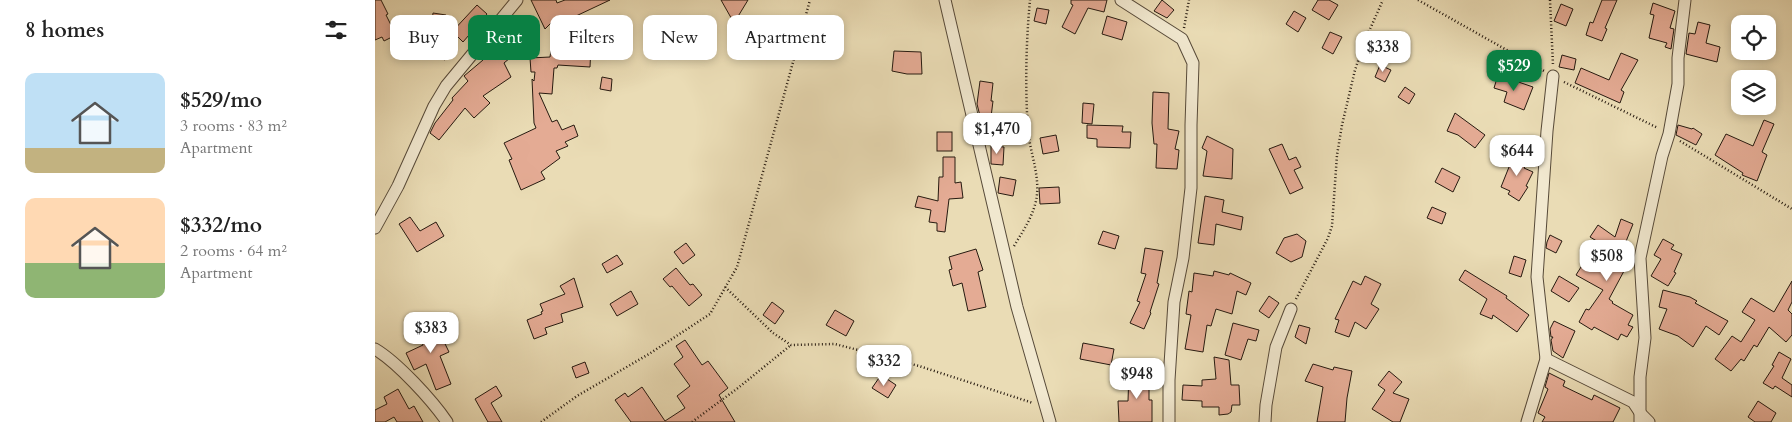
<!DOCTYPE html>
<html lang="en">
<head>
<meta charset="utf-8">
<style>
  body { margin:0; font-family:Cardo,serif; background:#f2f2f2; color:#222; height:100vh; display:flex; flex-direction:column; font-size:19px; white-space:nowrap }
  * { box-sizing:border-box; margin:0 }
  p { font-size:16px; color:#767676 }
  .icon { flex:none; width:28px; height:28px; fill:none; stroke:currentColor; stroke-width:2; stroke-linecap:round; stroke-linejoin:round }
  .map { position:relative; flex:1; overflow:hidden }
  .side { display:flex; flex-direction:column; background:#fff; width:375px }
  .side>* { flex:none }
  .hud { position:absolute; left:15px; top:15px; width:475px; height:45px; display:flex; gap:10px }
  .controls { position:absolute; left:1356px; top:15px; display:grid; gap:10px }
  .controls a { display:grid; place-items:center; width:45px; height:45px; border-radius:10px; background:#fff; box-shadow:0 2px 8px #0003; font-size:25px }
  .price { position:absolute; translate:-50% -42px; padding:0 11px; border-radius:10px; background:#fff; color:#222; font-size:16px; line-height:32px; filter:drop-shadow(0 1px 2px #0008) }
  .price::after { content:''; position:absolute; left:50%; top:30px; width:15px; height:11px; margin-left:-8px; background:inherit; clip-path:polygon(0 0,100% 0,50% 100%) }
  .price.current { background:#0b8043; color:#fff }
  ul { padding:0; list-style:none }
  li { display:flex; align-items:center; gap:15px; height:125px; padding:0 25px }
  li span { display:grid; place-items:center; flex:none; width:140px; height:100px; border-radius:10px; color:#555 }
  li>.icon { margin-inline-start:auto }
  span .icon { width:60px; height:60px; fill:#fffc; stroke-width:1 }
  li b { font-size:21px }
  h2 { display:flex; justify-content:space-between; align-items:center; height:60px; padding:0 25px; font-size:21px }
  .pill { padding:0 18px; border-radius:10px; background:#fff; box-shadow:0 2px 8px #0003; font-size:18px; line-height:45px }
  .pill.current { background:#0b8043; color:#fff }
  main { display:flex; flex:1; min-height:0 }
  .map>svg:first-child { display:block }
</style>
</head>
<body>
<main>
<section class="side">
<h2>8 homes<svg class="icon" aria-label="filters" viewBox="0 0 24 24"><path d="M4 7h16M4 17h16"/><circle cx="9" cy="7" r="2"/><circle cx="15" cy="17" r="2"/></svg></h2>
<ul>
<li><span style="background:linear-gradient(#bfe0f5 75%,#c2b280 0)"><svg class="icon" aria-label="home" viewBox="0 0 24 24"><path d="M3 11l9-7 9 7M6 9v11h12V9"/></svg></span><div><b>$529/mo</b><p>3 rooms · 83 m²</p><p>Apartment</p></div></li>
<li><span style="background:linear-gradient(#ffd9b3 65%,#8fb573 0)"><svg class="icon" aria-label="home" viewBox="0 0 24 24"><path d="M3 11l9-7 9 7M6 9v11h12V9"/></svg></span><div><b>$332/mo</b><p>2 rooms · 64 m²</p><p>Apartment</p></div></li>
</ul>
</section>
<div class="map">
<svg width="1417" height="422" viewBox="0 0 1417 422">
  <rect width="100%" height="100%" fill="#eadcb5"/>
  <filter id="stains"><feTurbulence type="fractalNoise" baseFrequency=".004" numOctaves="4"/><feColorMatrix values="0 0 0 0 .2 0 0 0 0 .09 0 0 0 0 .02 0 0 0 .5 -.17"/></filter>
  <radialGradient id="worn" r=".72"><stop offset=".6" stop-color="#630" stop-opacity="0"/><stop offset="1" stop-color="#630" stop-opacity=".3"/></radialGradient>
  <g fill="#e4ab94" stroke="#261a10">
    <polygon points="0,0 6,0 13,14 11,15 21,35 9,41 7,37 0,40"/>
    <polygon points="156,0 181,0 182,3 190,0 235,0 184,24 177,26 177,22 170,29"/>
    <polygon points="346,0 373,0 359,23"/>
    <polygon points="696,0 732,0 729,12 713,8 700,34 687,27 698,5 696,4"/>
    <polygon points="787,0 799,10 792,18 779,11"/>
    <polygon points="943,0 954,0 963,5 954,20 937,10"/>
    <polygon points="1227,0 1242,0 1230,28 1232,29 1227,41 1211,35 1215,22 1218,23"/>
    <polygon points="1278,3 1300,11 1295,28 1299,29 1296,49 1290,47 1292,43 1274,38 1279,15 1275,14"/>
    <polygon points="1186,4 1198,9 1191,26 1179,21"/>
    <polygon points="102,5 112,14 88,42 82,36 70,60 59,55 63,47"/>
    <polygon points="662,8 674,10 671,24 659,21"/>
    <polygon points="919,11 931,18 923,32 911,24"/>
    <polygon points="58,13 71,15 69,32 56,30"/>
    <polygon points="732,16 752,22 747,40 727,34"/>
    <polygon points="250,22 250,45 216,46 215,67 183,65 182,68 179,68 177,94 164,93 177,122 182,120 187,130 199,125 203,136 190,142 193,146 181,151 185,158 166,172 170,179 146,190 134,160 137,159 129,143 161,128 159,123 157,79 159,81 160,72 156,72 155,58 175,57 176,50 194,51 196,24"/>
    <polygon points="1323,22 1335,25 1331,43 1345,47 1342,62 1311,54 1314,33 1320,34"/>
    <polygon points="955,32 967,37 958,54 947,48"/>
    <polygon points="126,47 147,48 129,63 136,77 108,96 115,103 99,118 90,108 64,140 55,133 60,123 78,100 77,98 93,81 89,76 108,60 106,58"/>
    <polygon points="519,51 546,52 547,74 532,74 517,71"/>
    <polygon points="1246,53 1263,60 1246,90 1249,92 1245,103 1200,83 1206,68 1234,80"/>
    <polygon points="1187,55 1201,59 1199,70 1184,67"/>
    <polygon points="1005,65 1016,70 1010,82 1000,77"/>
    <polygon points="1123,75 1158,87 1149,110 1129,102 1132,92 1119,88"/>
    <polygon points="227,77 237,79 236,91 225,89"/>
    <polygon points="605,81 618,83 616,101 618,101 616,117 605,116 602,104"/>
    <polygon points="1030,87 1040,94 1034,104 1023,97"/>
    <polygon points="778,92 794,93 793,129 804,131 800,149 804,150 802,169 781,168 782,144 779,144 777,123"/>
    <polygon points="708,103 719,104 717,124 707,123"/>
    <polygon points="1080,113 1110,135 1100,148 1083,135 1072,131"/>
    <polygon points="1389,120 1399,124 1387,152 1392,155 1382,181 1367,175 1368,173 1340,155 1351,134 1378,146"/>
    <polygon points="712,125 748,126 747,132 756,132 755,148 722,147 722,139 712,138"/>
    <polygon points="1303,125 1317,129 1318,128 1327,134 1321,145 1301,135"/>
    <rect x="562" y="132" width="15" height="19"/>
    <polygon points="681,135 684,151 668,154 665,138"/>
    <polygon points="832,136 858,149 857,179 828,176 832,151 827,148"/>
    <polygon points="907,144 914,160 921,157 926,167 919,170 928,188 915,194 894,149"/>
    <polygon points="616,146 629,147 628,165 616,164"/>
    <polygon points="1143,153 1154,162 1149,168 1158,172 1151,186 1153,187 1144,201 1133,194 1135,191 1126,187 1134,167 1132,165"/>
    <polygon points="568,157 580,157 580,183 586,182 588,198 574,199 570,232 562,231 562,223 554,222 556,210 540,207 543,196 563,201 564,177 568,177"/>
    <polygon points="1067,168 1085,177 1078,192 1060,182"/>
    <polygon points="625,177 641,180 638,196 623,193"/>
    <polygon points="684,187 685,203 665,204 664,188"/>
    <polygon points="830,196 849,200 847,212 868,217 866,230 841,224 839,245 823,243"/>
    <polygon points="1057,207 1071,213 1067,224 1052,218"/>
    <polygon points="35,217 45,231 61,222 69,236 42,252 24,224"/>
    <polygon points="1246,219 1258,224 1250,244 1254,247 1241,266 1249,271 1234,299 1238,302 1237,303 1258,315 1253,325 1258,327 1252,337 1246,334 1243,340 1219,327 1217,330 1204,322 1211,309 1214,310 1228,290 1201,275 1211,259 1214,261 1225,243 1215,237 1223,225 1240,237"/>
    <polygon points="728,231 744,236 740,249 723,244"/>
    <polygon points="922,234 931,241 927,257 916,262 901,253 909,238"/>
    <polygon points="1175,235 1187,241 1181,253 1171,248 1172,242"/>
    <polygon points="1288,239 1299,245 1296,249 1307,254 1299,272 1301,273 1293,286 1276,276 1286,259 1279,255"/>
    <polygon points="311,243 320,255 308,264 299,252"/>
    <polygon points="770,248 788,251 782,283 784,284 775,312 776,313 769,329 755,323 765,302 762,301 771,274 766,273"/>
    <polygon points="601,249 608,270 603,272 611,307 593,311 587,283 578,286 574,270 577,269 574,257"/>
    <polygon points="242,255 248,264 232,273 227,264"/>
    <polygon points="1139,256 1151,260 1146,277 1134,273"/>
    <polygon points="301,268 315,285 318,284 327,295 314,306 297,286 295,287 288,279"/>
    <polygon points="1090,270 1132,296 1131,298 1154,315 1142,332 1118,315 1117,319 1105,314 1112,299 1084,280"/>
    <polygon points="839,271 854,275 855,273 876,283 871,295 862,291 857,314 841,309 836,326 832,325 828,352 810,349 816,315 811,314 814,291 817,292 819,273 838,276"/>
    <polygon points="990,276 1006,284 996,304 1004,309 991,329 980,322 974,337 960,332 964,320 960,319 978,281 986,285"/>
    <polygon points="1184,276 1204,288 1194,302 1176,291"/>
    <polygon points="199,278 208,307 186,314 188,322 170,328 172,334 159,339 152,320 167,314 166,312 168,311 165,304 190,294 185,286"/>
    <polygon points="1417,281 1417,302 1413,310 1417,314 1417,335 1411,342 1394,327 1382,347 1379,345 1369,361 1366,359 1356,371 1340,359 1357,336 1366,342 1380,320 1367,312 1376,298 1399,312"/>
    <polygon points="1288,290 1315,297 1322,301 1320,303 1353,321 1344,335 1331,326 1318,347 1303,336 1284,329 1292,309 1284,307"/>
    <polygon points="256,291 263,304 242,316 235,304"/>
    <polygon points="894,296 904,303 894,318 884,311"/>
    <polygon points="397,302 409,311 400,324 388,315"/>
    <polygon points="460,310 479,321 471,336 451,325"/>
    <polygon points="58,319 74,352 65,356 76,384 61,390 51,364 39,370 31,353 48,345 40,328"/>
    <polygon points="1179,321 1200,331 1188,358 1178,351 1176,340 1178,337 1176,337 1175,329"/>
    <polygon points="858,323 884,330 881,341 873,339 866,360 850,355"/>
    <polygon points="924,325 935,328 931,344 920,337"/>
    <polygon points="310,340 327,365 333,361 353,388 344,395 360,422 256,422 240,400 250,393 253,397 267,387 290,421 310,408 302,396 315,386 299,364 308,357 301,346"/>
    <polygon points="708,343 739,349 736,365 705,359"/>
    <polygon points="1404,352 1416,359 1407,378 1417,385 1417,397 1400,386 1398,389 1388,383 1399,366 1397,365"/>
    <polygon points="839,357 854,360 856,385 864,385 865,405 857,405 856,412 853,414 844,415 844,407 827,407 827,401 807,400 808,385 827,386 827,380 841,379"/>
    <polygon points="210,362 214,373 201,378 197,367"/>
    <polygon points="938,364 958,370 959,367 977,371 972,398 970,422 942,422 948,387 930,381"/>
    <polygon points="754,371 774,371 774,400 777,400 777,422 744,422 743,401 753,401"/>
    <polygon points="1014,371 1027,382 1018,393 1034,399 1025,422 1018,422 997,409 1010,390 1003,385"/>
    <polygon points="1174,373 1190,381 1188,386 1217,400 1219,395 1245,408 1238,422 1167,422 1170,417 1163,413 1173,389 1170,387"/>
    <polygon points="506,375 521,385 513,398 497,388"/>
    <polygon points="121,386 127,396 116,403 127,422 113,422 100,399"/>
    <polygon points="23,389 34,409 39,406 48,422 22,422 19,417 10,422 0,422 0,410 12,404 9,397"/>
    <polygon points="1383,401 1401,413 1396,422 1380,422 1373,417"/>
  </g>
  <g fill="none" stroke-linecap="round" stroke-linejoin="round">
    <defs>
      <g id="minor">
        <polyline points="570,0 642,307 675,422"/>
        <polyline points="746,0 807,39 818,63 816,125 816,188 808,258 799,302 794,380 794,422"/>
        <polyline points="0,228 23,186 59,106 71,86 142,0"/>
        <path d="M0 349C22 362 57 400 72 422"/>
        <polyline points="1171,359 1258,402 1266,414 1274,422"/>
        <polyline points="890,422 891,405 901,347 916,309"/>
        <polyline points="1152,422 1171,359 1162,277 1172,131 1178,76"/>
        <polyline points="1265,422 1265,377 1270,338 1265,258 1287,156 1294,134 1303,84 1303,58 1310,0"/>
      </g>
    </defs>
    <use href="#minor" stroke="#574a39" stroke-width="13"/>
    <g stroke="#261a10" stroke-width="2.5" stroke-dasharray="1 2.5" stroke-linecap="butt">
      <polyline points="1043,0 1169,71"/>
      <polyline points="1175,0 1178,65"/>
      <polyline points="809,28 814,0"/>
      <polyline points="1189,82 1283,128"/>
      <polyline points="1305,141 1417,209"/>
      <path d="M639 246C648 231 657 218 661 201 666 177 655 154 653 130 650 87 651 43 655 0"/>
      <polyline points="350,287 398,333 416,345 460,344 544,366 658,403"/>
      <polyline points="921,299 953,238 957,226 962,155 967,125 980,70 991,38 1008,0"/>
      <polyline points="166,422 202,396 274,354 335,314 362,267 435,0"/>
      <polyline points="317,422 363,388 416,345"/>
    </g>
    <use href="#minor" stroke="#f1e8cf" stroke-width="11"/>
  </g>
  <rect width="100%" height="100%" filter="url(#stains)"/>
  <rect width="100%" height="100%" fill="url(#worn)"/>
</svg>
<div class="controls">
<a><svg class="icon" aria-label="locate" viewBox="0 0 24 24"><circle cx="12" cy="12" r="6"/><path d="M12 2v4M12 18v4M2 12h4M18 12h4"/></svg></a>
<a><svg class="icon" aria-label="layers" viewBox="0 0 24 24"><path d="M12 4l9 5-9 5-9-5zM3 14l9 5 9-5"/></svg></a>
</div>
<b class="price" style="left:1008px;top:73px">$338</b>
<b class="price current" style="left:1139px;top:92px">$529</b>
<b class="price" style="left:622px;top:155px">$1,470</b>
<b class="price" style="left:1142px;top:177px">$644</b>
<b class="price" style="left:1232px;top:282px">$508</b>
<b class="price" style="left:56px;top:354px">$383</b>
<b class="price" style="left:509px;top:387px">$332</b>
<b class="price" style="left:762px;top:400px">$948</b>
<div class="hud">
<a class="pill">Buy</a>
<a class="pill current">Rent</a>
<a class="pill">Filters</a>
<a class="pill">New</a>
<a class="pill">Apartment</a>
</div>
</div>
</main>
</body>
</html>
